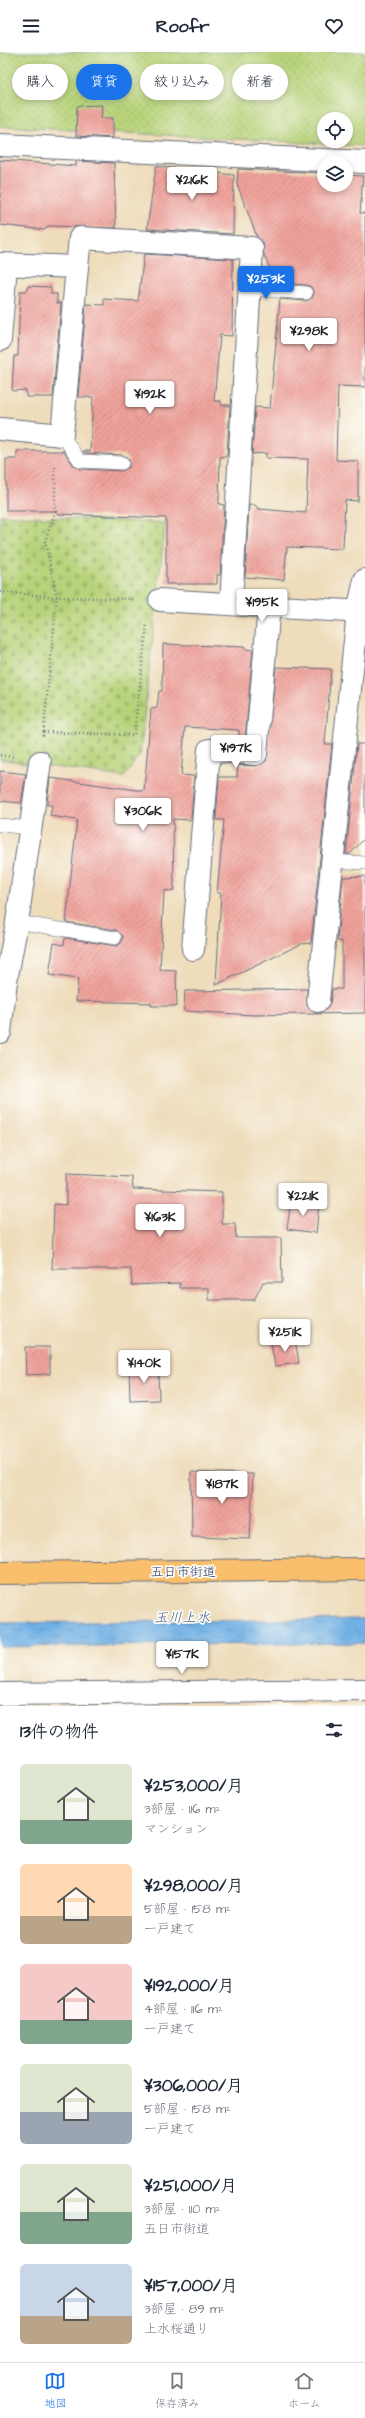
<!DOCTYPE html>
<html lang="ja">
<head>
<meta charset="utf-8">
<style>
  body { margin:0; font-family:"Architects Daughter","Klee One",sans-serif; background:#f6f6f7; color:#1f2937; height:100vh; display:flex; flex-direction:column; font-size:15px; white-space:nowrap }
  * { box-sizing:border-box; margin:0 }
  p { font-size:13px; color:#747a83 }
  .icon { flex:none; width:22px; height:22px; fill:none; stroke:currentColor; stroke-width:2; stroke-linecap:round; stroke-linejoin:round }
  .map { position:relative; height:1654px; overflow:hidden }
  .panel { display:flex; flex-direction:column; background:#fff; flex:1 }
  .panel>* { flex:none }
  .banner { position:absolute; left:12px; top:12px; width:341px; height:36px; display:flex; gap:8px }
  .controls { position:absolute; left:317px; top:60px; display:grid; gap:8px }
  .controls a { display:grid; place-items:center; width:36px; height:36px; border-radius:50%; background:#fff; box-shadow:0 2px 6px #0003; font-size:20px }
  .price { position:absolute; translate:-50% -34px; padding:0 9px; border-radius:4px; background:#fff; color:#222; font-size:13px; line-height:26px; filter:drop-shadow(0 1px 2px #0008) }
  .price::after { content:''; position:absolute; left:50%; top:24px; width:12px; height:9px; margin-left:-6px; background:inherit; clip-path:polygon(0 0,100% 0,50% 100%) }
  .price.on { background:#1a73e8; color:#fff }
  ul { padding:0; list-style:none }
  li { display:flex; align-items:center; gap:12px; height:100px; padding:0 20px }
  li span { display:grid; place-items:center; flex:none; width:112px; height:80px; border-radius:6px; color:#555 }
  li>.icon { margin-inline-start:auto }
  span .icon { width:48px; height:48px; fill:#fffc; stroke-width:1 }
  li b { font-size:17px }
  h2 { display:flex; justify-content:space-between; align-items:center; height:48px; padding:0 20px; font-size:17px }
  .pill { padding:0 14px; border-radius:18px; background:#fff; box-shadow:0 2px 6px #0003; font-size:14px; line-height:36px }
  .pill.on { background:#1a73e8; color:#fff }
  header { display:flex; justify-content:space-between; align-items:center; height:52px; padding:0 20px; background:#fff; font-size:18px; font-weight:800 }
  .tab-bar { display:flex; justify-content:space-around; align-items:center; height:56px; border-top:1px solid #e0e1e3; background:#fff; font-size:11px; color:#747a83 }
  .tab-bar a { display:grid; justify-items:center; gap:2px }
  .tab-bar .on { color:#1a73e8 }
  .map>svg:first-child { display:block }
</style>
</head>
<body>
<header><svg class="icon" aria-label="menu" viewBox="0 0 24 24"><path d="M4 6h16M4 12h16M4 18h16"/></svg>Roofr<svg class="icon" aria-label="heart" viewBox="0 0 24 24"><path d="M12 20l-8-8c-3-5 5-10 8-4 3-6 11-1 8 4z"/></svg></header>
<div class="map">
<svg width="365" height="1654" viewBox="0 0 365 1654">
  <defs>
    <pattern id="grass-dots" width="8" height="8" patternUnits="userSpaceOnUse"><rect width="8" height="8" fill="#b7d379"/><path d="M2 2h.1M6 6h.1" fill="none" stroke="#9db56b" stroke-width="1.8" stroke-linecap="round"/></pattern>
    <pattern id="cemetery-stones" width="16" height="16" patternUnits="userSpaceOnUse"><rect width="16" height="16" fill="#b7d379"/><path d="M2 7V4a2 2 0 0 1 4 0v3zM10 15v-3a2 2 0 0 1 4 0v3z" fill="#9db56b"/></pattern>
    <pattern id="water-ripples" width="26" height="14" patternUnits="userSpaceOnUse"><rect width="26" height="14" fill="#71b0e4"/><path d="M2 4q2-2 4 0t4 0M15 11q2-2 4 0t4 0" fill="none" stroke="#5c90bc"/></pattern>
    <pattern id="building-hatch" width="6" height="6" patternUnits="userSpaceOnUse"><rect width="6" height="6" fill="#f1a39b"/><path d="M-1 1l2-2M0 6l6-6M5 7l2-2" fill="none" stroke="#c28582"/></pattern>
  </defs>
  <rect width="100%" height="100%" fill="#fdfcf7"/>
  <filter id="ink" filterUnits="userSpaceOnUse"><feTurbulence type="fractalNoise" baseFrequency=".025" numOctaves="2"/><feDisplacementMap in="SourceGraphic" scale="8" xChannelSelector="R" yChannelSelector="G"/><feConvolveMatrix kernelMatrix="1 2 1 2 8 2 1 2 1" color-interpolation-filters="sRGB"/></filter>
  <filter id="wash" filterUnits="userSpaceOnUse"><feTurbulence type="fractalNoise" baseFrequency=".012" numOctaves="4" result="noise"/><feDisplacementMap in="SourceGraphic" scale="16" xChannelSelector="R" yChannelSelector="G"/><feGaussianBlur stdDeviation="0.9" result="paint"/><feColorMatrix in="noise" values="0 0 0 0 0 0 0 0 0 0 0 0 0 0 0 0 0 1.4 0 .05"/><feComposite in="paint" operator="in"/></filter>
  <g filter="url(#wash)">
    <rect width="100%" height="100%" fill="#eedcba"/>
    <path fill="url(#grass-dots)" stroke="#69816c" fill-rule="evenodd" d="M0 0H365V94L0 74ZM324 67H346V89H324Z"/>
    <polygon fill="url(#cemetery-stones)" stroke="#69816c" points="0,463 165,471 140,702 124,725 0,707"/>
    <polygon fill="url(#water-ripples)" stroke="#4670a1" points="365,1567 365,1591 0,1595 0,1571"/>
    <g id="blocks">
      <g fill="url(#building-hatch)">
        <polygon points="102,53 101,66 113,66 113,86 76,84 77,54"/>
        <polygon points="0,108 76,114 76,109 114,111 116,176 48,174 45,178 0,173"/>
        <polygon points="156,114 234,123 233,182 147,177"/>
        <polygon points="238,117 324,121 324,133 346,133 346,123 363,124 360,161 365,161 365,335 338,334 336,408 358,409 358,449 345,448 343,497 287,495 284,528 245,525 249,453 255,453 259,457 306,461 308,407 266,406 266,401 252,402 255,355 270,356 280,247 306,249 312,246 314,241 311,235 307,233 281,231 282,221 271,220 264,203 263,191 257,185 237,132"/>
        <polygon points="144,202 233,207 232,284 220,283 214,349 221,349 221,353 230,353 227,404 220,405 219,452 224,453 220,523 217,523 217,532 166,532 166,466 57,462 57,459 6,459 6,407 17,407 17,399 64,399 74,414 80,417 122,419 129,415 129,407 123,403 84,401 83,399 90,399 93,345 78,345 86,252 104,253 104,247 138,249"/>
        <polygon points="28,234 51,235 51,242 57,242 57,251 61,251 53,345 26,345 26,338 12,339 14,304 18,304 20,239 27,239"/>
        <polygon points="163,592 245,595 245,597 253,598 245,688 239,688 239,678 185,675 181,723 194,724 191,768 173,767 174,838 164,839 160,918 176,919 177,954 151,954 151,951 76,949 78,927 49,923 54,891 64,893 65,886 117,894 121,891 123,884 116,878 66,870 77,768 50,764 52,753 47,753 50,726 144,739 151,657 157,656 159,639 162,639"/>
        <polygon points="276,615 331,617 325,692 332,692 311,891 301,892 216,933 221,841 217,841 224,768 216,768 219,725 237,725 238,713 255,714 266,709"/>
        <polygon points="357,692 365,692 365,786 350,802 346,802"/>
        <polygon points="0,719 26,722 21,751 0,749"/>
        <polygon points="365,824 365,961 254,963 184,959 185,939 307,937 307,954 316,961 323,960 330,951 332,937 342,937 342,889 337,889 343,825"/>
        <polygon points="66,1122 132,1125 133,1137 222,1140 222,1172 235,1172 236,1186 281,1186 282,1230 263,1230 254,1248 209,1248 209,1236 180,1236 180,1231 132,1233 131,1217 52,1217 54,1152 66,1153"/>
        <polygon points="291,1149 319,1152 316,1181 287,1177"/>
        <polygon points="295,1287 299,1311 275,1314 271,1291"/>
        <polygon points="25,1295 50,1295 50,1322 26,1323"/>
        <polygon points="129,1316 158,1316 159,1348 130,1349"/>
        <polygon points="191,1420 253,1422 250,1487 192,1485"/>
      </g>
    </g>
  </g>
  <g filter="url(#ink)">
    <use href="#blocks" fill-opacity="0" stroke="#656c7e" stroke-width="1"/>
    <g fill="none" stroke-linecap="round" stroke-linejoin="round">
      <defs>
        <g id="lane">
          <polyline points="250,237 306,241"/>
          <polyline points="62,383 80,409 122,411"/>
          <polyline points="0,773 30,776"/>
          <polyline points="331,809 365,811"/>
          <polyline points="17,870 115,886"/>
        </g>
        <g id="street">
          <polyline points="0,93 365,110"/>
          <polyline points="0,212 77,215 62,383 0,377"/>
          <polyline points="77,215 80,186 252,196 231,552"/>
          <polyline points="0,288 6,213"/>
          <polyline points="160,548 365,560"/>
          <polyline points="193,897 209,698 256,702 269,554"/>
          <polyline points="0,928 6,929 0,980"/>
          <polyline points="6,929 17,870 40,710"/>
          <polyline points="318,949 358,559 365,528"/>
          <polyline points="0,1642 365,1638"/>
        </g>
        <polyline id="primary" points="0,1521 365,1517"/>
      </defs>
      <use href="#lane" stroke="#656c7e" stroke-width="14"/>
      <use href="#street" stroke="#656c7e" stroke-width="24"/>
      <use href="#primary" stroke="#656c7e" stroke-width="24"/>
      <g stroke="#656c7e" stroke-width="2.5" stroke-dasharray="1 3" stroke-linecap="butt">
        <polyline points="0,540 57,545 133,547"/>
        <polyline points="43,680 134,683 147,572"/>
        <polyline points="43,684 57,545 45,489 55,460 55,415"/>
        <polyline points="0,703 13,705"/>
      </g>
      <use href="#lane" stroke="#fff" stroke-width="13"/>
      <use href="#street" stroke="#fff" stroke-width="22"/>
      <use href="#primary" stroke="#f9bf6c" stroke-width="22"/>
    </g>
  </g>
  <g text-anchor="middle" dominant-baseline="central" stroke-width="3.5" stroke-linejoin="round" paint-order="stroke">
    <g font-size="13" fill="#1b2f5e" stroke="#fdfcf7">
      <text x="183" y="1520">五日市街道</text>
    </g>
    <g font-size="14" font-style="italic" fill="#395c8d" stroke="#fdfcf7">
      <text x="182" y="1566">玉川上水</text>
    </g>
  </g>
</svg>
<div class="controls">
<a><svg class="icon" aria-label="locate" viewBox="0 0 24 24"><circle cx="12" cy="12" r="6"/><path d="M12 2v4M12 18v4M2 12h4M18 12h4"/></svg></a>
<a><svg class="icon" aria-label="layers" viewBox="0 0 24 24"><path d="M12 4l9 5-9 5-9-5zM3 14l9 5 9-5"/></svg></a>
</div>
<b class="price" style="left:192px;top:149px">¥216K</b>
<b class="price on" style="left:266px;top:248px">¥253K</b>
<b class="price" style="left:309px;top:300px">¥298K</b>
<b class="price" style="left:150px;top:363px">¥192K</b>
<b class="price" style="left:262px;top:571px">¥195K</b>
<b class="price" style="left:236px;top:717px">¥197K</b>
<b class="price" style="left:143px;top:780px">¥306K</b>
<b class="price" style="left:303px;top:1165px">¥221K</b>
<b class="price" style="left:160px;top:1186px">¥163K</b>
<b class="price" style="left:285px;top:1301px">¥251K</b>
<b class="price" style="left:144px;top:1332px">¥140K</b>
<b class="price" style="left:222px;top:1453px">¥187K</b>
<b class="price" style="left:182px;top:1623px">¥157K</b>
<div class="banner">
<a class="pill">購入</a>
<a class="pill on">賃貸</a>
<a class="pill">絞り込み</a>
<a class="pill">新着</a>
</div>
</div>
<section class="panel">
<h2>13件の物件<svg class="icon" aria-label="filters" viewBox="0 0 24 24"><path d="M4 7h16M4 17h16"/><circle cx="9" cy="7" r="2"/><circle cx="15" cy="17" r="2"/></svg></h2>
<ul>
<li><span style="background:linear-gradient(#dfe7d0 70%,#7fa58c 0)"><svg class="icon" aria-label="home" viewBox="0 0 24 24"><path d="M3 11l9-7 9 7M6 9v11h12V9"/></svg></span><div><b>¥253,000/月</b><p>3部屋 · 116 m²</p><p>マンション</p></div></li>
<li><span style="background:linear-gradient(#ffd9b3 65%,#b9a48a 0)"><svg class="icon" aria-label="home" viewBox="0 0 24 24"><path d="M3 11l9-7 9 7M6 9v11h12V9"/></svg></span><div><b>¥298,000/月</b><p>5部屋 · 158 m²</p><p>一戸建て</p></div></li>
<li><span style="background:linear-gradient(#f6c9c9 70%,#7fa58c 0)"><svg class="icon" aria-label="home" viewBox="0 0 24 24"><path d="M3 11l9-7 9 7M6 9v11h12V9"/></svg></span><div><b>¥192,000/月</b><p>4部屋 · 116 m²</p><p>一戸建て</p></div></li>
<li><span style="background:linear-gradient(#dfe7d0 60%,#9aa5b1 0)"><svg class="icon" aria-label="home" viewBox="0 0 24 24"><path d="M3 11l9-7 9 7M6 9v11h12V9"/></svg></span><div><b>¥306,000/月</b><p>5部屋 · 158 m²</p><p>一戸建て</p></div></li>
<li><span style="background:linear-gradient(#dfe7d0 60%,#7fa58c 0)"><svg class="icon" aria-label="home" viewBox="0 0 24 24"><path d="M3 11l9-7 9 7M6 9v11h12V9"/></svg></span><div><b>¥251,000/月</b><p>3部屋 · 110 m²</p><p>五日市街道</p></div></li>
<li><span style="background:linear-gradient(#c9d6e8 65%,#b9a48a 0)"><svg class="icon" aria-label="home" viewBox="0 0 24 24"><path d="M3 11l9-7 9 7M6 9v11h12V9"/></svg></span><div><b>¥157,000/月</b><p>3部屋 · 89 m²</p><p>上水桜通り</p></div></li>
</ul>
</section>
<nav class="tab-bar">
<a class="on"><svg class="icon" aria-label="map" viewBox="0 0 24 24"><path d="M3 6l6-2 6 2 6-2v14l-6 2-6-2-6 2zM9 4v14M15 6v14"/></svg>地図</a>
<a><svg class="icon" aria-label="saved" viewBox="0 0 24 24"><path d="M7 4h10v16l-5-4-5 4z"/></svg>保存済み</a>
<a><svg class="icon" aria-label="home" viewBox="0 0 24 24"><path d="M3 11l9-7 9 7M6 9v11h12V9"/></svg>ホーム</a>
</nav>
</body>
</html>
